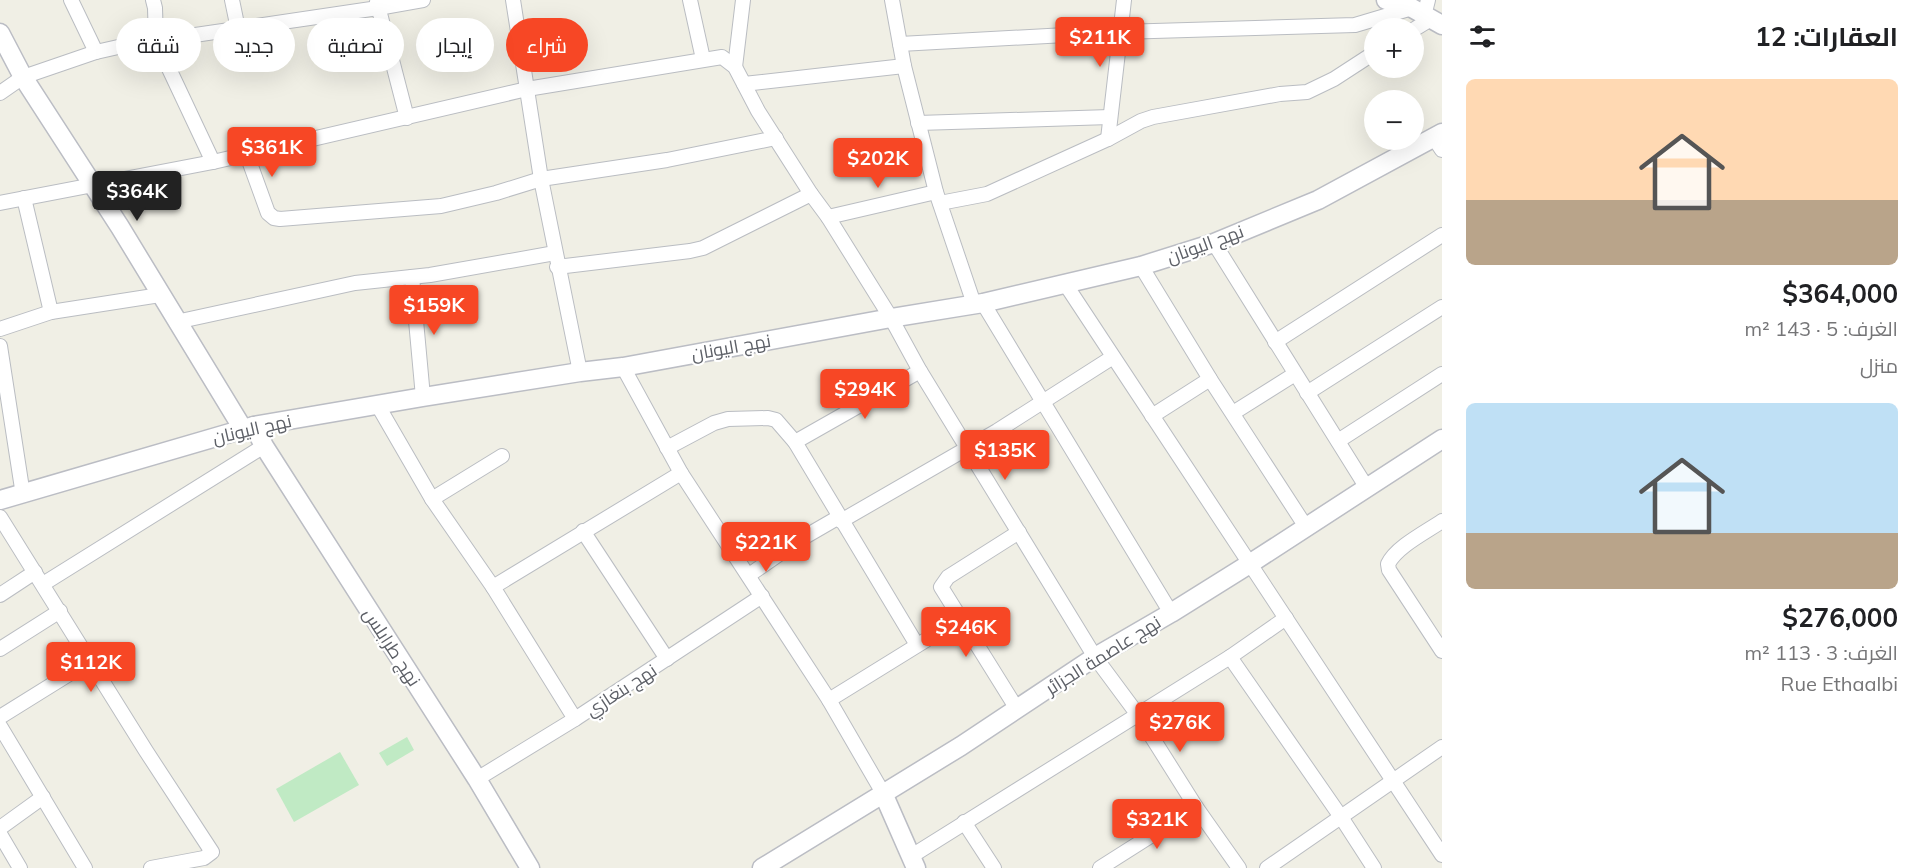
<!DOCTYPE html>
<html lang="ar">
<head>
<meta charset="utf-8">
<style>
  body { margin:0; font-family:Mulish,Cairo,sans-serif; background:#f2f2f2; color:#202124; direction:rtl; height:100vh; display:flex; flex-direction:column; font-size:22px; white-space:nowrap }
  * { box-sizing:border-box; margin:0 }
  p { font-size:20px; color:#757577 }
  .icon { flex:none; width:33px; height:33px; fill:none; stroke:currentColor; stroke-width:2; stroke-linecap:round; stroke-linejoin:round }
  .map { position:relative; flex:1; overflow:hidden; direction:ltr }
  .drawer { display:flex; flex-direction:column; background:#fff; width:480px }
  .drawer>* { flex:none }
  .guide { position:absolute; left:18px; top:18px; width:570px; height:54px; direction:rtl; display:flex; gap:12px }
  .buttons { position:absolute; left:1364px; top:18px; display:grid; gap:12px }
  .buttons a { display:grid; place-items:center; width:60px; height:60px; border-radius:50%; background:#fff; box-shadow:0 6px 24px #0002; font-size:30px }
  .price { position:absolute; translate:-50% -51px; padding:0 14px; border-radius:6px; background:#f74725; color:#fff; font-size:20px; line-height:39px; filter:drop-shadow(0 2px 3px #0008) }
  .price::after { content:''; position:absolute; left:50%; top:36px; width:18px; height:14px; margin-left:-9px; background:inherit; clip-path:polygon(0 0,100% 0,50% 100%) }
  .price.current { background:#222; color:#fff }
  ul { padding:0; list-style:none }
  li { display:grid; align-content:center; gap:12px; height:318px; padding:0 24px }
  li span { display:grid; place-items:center; height:186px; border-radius:9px; color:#555 }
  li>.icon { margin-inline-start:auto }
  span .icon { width:108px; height:108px; fill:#fffc; stroke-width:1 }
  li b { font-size:26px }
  h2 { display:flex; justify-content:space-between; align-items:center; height:72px; padding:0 24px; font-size:26px }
  .pill { padding:0 21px; border-radius:27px; background:#fff; box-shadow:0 6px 24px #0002; font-size:21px; line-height:54px }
  .pill.current { background:#f74725; color:#fff }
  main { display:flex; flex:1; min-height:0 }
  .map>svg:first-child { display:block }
</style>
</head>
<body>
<main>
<section class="drawer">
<h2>العقارات: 12<svg class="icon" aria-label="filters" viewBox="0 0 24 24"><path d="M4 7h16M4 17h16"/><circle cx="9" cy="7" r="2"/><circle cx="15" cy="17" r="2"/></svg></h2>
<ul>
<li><span style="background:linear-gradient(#ffd9b3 65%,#b9a48a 0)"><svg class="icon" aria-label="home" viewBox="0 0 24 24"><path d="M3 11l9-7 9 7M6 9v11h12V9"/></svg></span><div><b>$364,000</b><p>الغرف: 5 · 143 m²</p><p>منزل</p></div></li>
<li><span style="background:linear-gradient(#bfe0f5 70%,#b9a48a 0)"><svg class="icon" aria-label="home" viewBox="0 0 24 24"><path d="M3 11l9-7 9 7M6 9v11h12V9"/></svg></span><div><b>$276,000</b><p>الغرف: 3 · 113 m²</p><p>Rue Ethaalbi</p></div></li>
</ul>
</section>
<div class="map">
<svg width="1442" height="868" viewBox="0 0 1442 868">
  <rect width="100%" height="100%" fill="#f0efe5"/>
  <g fill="#c0eac4">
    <polygon points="407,737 414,750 387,766 379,753"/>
    <polygon points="340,752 359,785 294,822 276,789"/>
  </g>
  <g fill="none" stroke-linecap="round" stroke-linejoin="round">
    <defs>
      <g id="street">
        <polyline points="71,0 96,52"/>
        <polyline points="153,0 155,8 156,41 213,162"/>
        <polyline points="232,0 238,29"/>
        <polyline points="513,0 541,179 580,372"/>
        <polyline points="690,0 703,59"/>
        <polyline points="892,0 904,66 936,192 974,304"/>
        <polyline points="377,2 407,118"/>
        <polyline points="1424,16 1428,0"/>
        <polyline points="1413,30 1431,19"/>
        <polyline points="900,44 1120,32 1355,25 1412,8"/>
        <polyline points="735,67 743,0"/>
        <polyline points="744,84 904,66"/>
        <polyline points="0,93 23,77 96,52 127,45 378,8 423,0"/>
        <polyline points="918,123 1110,117"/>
        <polyline points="1434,138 1442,150"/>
        <polyline points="1108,139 1124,0"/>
        <polyline points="247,155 268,213 274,218 280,219 441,206 496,193 541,179 667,160 776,138"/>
        <polyline points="24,198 51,312"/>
        <polyline points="0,203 213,162 527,89 722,57 735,67 758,111 811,194"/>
        <polyline points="940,203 987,194 1108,139 1141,121 1153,117 1280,94 1307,92 1334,79 1374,53"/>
        <polyline points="828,217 936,192"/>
        <polyline points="1214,243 1367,488"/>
        <polyline points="1141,266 1210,379 1306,527"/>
        <polyline points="557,267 690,251 703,248 811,194 828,217 891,318 920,371 1095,657 1138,715 1196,807 1239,868"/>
        <polyline points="412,277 423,397"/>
        <polyline points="1066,285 1442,855"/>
        <polyline points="983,303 1171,613"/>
        <polyline points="176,322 355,283 430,275 555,253"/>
        <polyline points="0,329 51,312 160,295"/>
        <polyline points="1275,342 1442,235"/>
        <polyline points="0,346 23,495"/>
        <polyline points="623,367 681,473 829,700 883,793"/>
        <polyline points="1307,393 1442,307"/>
        <polyline points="377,404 432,499 493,587 575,719"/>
        <polyline points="1233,413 1295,374"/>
        <polyline points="1152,416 1210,379"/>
        <polyline points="1338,441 1442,374"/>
        <polyline points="795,442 920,371"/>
        <polyline points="667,448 714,423 728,419 768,418 776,420 795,442 917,645"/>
        <polyline points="432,499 502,456"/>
        <polyline points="0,517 146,751 212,852 204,858 151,868"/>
        <polyline points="841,521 997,431 1113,357"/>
        <path d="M1442 521C1426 532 1396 547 1388 564L1389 570 1442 651"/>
        <polyline points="583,531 667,659"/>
        <polyline points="749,575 801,539 839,517"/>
        <polyline points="43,584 264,446"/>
        <polyline points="493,587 681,473"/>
        <polyline points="0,595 35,572"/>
        <polyline points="0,649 60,611"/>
        <polyline points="1230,657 1341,817 1374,868"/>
        <polyline points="829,700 960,619"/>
        <polyline points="1017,709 941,587 948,577 1019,532"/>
        <polyline points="0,717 90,661"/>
        <polyline points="0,726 85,868"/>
        <polyline points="477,779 575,719 762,596"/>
        <polyline points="964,822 994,868"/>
        <polyline points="0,828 43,797"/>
        <polyline points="0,834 20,868"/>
        <polyline points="910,857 1230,657 1286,618"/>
        <polyline points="1100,868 1196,807"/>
        <polyline points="1267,868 1442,747"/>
      </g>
      <g id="secondary">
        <polyline points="1386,0 1412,8 1442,25"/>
        <polyline points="0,33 23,77 120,227 243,429"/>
        <polyline points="254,426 264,446 477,779 530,868"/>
        <polyline points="0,500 254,426 423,397 580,372 623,367 891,318 983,303 1141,266 1214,243 1318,200 1442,133"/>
        <polyline points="883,793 916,868"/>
        <polyline points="762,868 961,746 1095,657 1171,613 1251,563 1442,439"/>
      </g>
    </defs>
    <use href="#street" stroke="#babdc2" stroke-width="16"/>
    <use href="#secondary" stroke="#bbbdc4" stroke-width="21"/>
    <use href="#street" stroke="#fff" stroke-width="14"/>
    <use href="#secondary" stroke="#fff" stroke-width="18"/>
  </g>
  <g text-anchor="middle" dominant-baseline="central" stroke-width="4.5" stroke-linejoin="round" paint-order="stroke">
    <g font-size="18" fill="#5d6067" stroke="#fff">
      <text transform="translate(1205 244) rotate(-20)">نهج اليونان</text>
      <text transform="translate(731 347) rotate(-10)">نهج اليونان</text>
      <text transform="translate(252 429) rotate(-13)">نهج اليونان</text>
      <text transform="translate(392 647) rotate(57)">نهج طرابلس</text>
      <text transform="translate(1103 655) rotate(-32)">نهج عاصمة الجزائر</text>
      <text transform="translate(621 690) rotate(-33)">نهج بنغازي</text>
    </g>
  </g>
</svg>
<div class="buttons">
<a>+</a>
<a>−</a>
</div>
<b class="price" style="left:1100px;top:68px">$211K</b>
<b class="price" style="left:272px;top:178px">$361K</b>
<b class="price" style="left:878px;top:189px">$202K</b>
<b class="price current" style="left:137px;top:222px">$364K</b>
<b class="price" style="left:434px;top:336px">$159K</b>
<b class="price" style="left:865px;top:420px">$294K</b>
<b class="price" style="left:1005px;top:481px">$135K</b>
<b class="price" style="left:766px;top:573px">$221K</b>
<b class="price" style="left:966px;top:658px">$246K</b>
<b class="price" style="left:91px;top:693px">$112K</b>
<b class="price" style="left:1180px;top:753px">$276K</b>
<b class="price" style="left:1157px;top:850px">$321K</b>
<div class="guide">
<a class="pill current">شراء</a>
<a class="pill">إيجار</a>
<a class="pill">تصفية</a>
<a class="pill">جديد</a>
<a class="pill">شقة</a>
</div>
</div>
</main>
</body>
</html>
